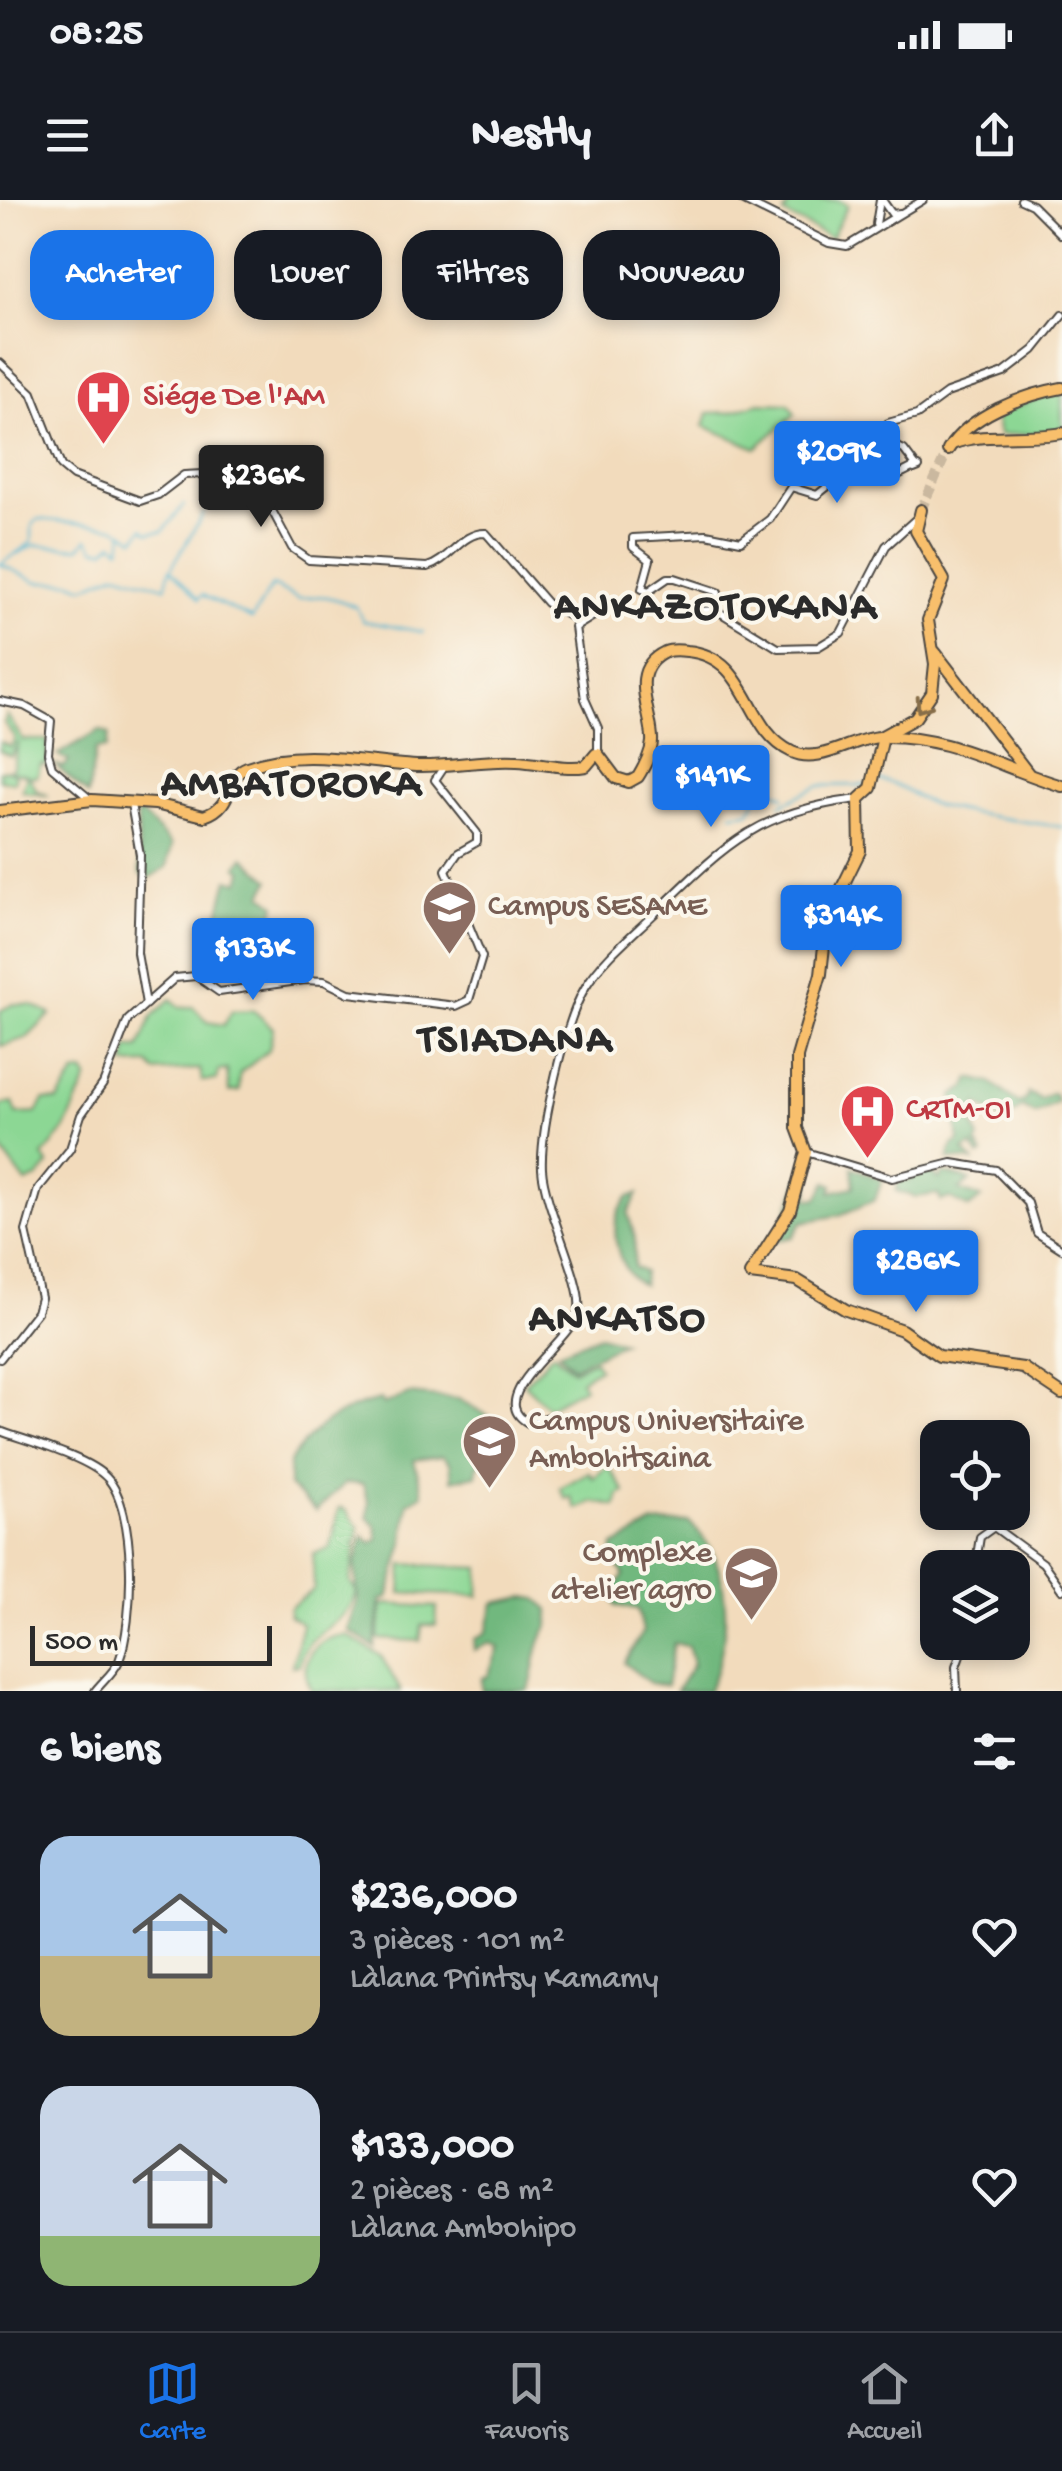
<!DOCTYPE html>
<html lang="fr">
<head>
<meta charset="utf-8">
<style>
  body { margin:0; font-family:"Gochi Hand",sans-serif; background:#242831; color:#f1f3f6; height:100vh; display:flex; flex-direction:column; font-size:38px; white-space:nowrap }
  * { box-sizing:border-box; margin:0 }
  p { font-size:32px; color:#9ea1a6 }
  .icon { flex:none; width:55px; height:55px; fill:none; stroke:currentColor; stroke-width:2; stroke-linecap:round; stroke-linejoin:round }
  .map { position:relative; height:1491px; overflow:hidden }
  .details { display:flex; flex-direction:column; background:#171b24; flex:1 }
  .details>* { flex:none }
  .hud { position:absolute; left:30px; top:30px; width:1002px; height:90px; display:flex; gap:20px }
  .tools { position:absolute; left:920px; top:1220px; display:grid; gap:20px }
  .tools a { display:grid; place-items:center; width:110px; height:110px; border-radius:20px; background:#171b24; box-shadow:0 5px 15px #0003; font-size:50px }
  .scale { position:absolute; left:30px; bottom:25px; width:242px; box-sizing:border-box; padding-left:10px; border:5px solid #2b2b2b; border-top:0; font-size:28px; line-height:35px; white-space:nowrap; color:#2b2b2b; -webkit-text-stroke:8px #fbf7ec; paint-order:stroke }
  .price { position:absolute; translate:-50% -85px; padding:0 22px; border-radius:10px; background:#1a73e8; color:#fff; font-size:32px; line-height:65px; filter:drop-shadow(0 2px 5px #0008) }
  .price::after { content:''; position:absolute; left:50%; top:60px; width:30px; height:22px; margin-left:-15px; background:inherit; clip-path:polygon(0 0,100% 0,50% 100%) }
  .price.selected { background:#222; color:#fff }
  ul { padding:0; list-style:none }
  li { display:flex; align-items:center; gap:30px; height:250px; padding:0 40px }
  li span { display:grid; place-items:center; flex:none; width:280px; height:200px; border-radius:30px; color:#555 }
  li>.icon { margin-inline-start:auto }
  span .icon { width:120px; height:120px; fill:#fffc; stroke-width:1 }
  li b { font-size:42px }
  h2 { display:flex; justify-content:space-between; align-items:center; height:120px; padding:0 40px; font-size:42px }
  .pill { padding:0 35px; border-radius:30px; background:#171b24; box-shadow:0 5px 15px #0003; font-size:35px; line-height:90px }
  .pill.selected { background:#1a73e8; color:#fff }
  .status { display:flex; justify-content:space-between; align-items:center; height:70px; padding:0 50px; background:#171b24; direction:ltr }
  .status svg { height:28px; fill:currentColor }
  header { display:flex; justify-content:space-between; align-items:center; height:130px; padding:0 40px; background:#171b24; font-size:45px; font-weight:800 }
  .menu { display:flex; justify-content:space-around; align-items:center; height:140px; border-top:2px solid #363941; background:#171b24; font-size:28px; color:#9ea1a6 }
  .menu a { display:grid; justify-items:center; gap:5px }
  .menu .selected { color:#1a73e8 }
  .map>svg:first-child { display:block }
</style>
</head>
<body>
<div class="status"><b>08:25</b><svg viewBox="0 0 49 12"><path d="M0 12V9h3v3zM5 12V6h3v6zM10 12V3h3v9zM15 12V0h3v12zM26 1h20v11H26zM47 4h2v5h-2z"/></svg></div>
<header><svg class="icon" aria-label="menu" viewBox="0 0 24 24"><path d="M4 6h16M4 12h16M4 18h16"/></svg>Nestly<svg class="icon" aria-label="share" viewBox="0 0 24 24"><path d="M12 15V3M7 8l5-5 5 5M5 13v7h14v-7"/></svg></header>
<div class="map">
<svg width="1062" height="1491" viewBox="0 0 1062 1491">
  <rect width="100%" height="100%" fill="#fbf7ec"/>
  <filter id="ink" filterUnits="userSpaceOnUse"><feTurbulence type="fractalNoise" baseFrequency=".01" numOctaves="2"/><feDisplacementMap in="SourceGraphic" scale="20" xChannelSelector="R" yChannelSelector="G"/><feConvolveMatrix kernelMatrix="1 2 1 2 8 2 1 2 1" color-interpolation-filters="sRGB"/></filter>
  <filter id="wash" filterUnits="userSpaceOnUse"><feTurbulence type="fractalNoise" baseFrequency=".0048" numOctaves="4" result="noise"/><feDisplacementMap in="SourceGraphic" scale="40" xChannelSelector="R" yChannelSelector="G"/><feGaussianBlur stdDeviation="2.25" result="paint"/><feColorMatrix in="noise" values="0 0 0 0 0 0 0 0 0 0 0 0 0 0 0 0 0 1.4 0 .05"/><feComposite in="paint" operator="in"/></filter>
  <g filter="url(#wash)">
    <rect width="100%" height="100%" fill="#f2dbbc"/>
    <g fill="#8cd794" stroke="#5c8160" stroke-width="2.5">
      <polygon points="791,0 838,0 848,5 831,38 784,14"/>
      <polygon points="1062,188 1062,233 999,235 995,215"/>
      <polygon points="759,203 789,204 795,214 756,248 704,226 708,213 730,212"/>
      <polygon points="7,515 23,540 48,540 47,565 41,564 37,577 29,576 37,591 49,596 22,591 27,575 7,570 16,574 14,582 0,580 0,571 12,569 19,542 11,556 0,551 0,542 11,547 15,538 4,523"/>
      <polygon points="171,799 180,807 193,807 208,822 224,825 232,811 253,810 273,828 269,850 240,873 239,891 229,892 227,870 219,871 217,880 202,881 200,869 155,872 149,864 125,865 128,848 139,848 152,817"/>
      <polygon points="13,804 32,805 51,814 27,838 0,846 0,811"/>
      <polygon points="84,872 88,878 65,929 43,956 49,965 38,978 26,983 0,948 0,905 13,903 17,914 37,913 44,900 58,901 75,874"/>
      <polygon points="553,1153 573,1170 594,1160 599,1168 580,1180 584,1187 548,1207 524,1184"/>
      <polygon points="608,1266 625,1292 619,1295 616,1306 593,1302 577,1309 571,1297 566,1299 560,1288 589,1272 593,1278"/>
      <path d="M339 1308 346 1310 359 1327 350 1381 357 1393C347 1427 306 1428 299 1465L292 1466 302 1424 289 1415V1408L314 1389 313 1354 330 1348Z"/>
      <polygon points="403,1364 480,1368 479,1396 401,1393"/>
      <polygon points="382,1404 437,1407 436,1425 422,1425 420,1441 378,1439"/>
      <path d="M347 1435 381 1456 401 1491H313C294 1462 315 1436 347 1435Z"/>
    </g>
    <g fill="#71b87e" stroke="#4e7254" stroke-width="2.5">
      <polygon points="100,530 109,534 107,548 96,549 88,595 54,564 64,567 69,561 57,555"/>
      <polygon points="137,609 172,645 167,667 148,679 140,673"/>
      <polygon points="244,657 270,680 263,695 276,704 272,725 254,723 249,734 218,718 228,679 240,682 243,671 237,667"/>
      <polygon points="970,878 992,883 1018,903 1026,900 1028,893 1041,899 1053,893 1058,902 1035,914 1022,907 1004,922 978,904 971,917 979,939 976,944 983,954 979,956 972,946 964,951 973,961 948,959 953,945 959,942 953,896 966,888"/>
      <polygon points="852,967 882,980 875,1000 840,1015 802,1022 793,1037 777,1040 800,978 810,985 808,999 818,998 827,982 833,985 831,992 854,987"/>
      <polygon points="912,973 932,973 939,979 944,973 971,980 959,990 982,998 969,1008 949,998 941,1001 938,994 916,997 896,991 899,981 911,980"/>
      <path d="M638 994 628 1013 635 1039 634 1067 644 1072 643 1085C620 1076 609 1032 619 1011 621 1006 626 1002 628 997Z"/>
      <polygon points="600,1135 623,1142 573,1167 558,1152"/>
      <path d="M409 1194 458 1199 512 1229 508 1245 478 1265 476 1275 452 1280 450 1263 443 1256 414 1260 423 1294 408 1303 403 1346 388 1398 381 1400 375 1447 348 1430 358 1400 355 1366 363 1336 371 1343 378 1339 376 1326 368 1318 369 1303 363 1284 345 1283 316 1311 289 1286V1262C313 1227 338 1209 380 1200L383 1205Z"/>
      <path d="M689 1322C734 1362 733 1439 708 1491H676L693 1464 688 1446 674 1443 666 1486 650 1483 624 1463 643 1432 638 1409 616 1406 611 1394 624 1375 612 1356 614 1346 654 1324Z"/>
      <path d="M525 1397 537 1399 549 1409V1426C535 1443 536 1469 529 1490L482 1491V1478L488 1476 499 1447 490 1443 474 1450 475 1439 487 1432 494 1403Z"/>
    </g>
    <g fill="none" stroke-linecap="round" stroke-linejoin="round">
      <g stroke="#4cb1cb" stroke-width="2.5">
        <polyline points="16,354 35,345 79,348 88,339 95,349 105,350 113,343 121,349 123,332"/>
        <polyline points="2,363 32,342 32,326 38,319 114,327 135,339 143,328 149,333 163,331 184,305"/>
        <path d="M0 364 38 382H72L84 387 117 373 165 387 170 369 199 399 202 395 252 419 272 386 299 399C324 394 331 396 356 407L363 421 423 432"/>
        <polyline points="172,367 204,313"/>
        <polyline points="750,580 785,596"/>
        <path d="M879 580C901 583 916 600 937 606 980 616 1019 621 1062 627"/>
        <polyline points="780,605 818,586 868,585"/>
        <polyline points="732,614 749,612 764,587"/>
      </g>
    </g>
  </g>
  <g filter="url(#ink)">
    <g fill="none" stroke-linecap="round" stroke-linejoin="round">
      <polyline stroke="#cab89f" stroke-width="10" stroke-dasharray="10 5" stroke-linecap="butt" points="921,310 948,250"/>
      <defs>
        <g id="minor">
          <polyline points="742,0 829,43 847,46 923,0"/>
          <polyline points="882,0 892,14 900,13"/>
          <polyline points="1021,0 1032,5 1062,35"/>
          <polyline points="876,24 880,0"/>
          <path d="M0 163 32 193 61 266 73 276 140 301 158 295 184 275 241 272 261 290 292 348 309 360 427 367C451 360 461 332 486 333L547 403 580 422"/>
          <polyline points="916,266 904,250 883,240 888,223 917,215 947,193 1004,173 1034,150 1062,115"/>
          <polyline points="716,410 718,392 675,378 668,378 649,391 642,389 650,360 633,347 633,338 706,334 741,341 770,319 791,287 817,295 837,279 890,279 916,266 919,267 914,269"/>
          <polyline points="575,427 585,499 598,528 598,554"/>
          <polyline points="576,427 608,407 640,414 716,410 778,448 818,447 841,433 886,346 917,318"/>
          <polyline points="0,501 24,506 51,521 48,553 52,567 90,599"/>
          <polyline points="131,604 140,655 137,753 146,804"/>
          <polyline points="806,952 892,978 952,963 996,970 1028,1003 1037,1033 1062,1049"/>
          <polyline points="0,1159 37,1112 41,1098 26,1031 38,989 70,949 81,915 103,884 128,820 175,778 196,776 219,792 305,780 324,781 349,793 456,806 469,800 482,757 446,670 458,653 477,642 477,633 435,580 445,565"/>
          <path d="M556 1215 528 1223C481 1196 574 1142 579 1108 583 1083 544 1005 542 969 540 930 565 820 586 786 603 759 630 737 653 715 725 645 755 612 858 599"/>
          <path d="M0 1231C27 1241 88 1257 107 1278 137 1309 134 1422 119 1461 115 1471 102 1482 95 1491"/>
          <polyline points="975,1368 980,1337 994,1327 1043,1363 1062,1390"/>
          <polyline points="957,1491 956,1467 965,1442"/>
        </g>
        <g id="major">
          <path d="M952 244C985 231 1027 240 1062 233"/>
          <path d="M948 250C968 216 1023 195 1062 188"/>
          <polyline points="935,452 1028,573"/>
          <polyline points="882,536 915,518 932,493 935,464 928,420 944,380 916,331 921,310"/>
          <polyline points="883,537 871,588 859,599 860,651 827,718 821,774 797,857 797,928 806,952 790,1011 750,1074 797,1080 846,1110 902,1130 939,1156 1023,1168 1062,1194"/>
          <path d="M598 554 616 578 629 582 638 577C644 567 651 555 652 542 654 514 625 471 665 452 672 449 680 450 687 451 751 457 743 529 792 552 820 565 852 538 880 537 950 535 998 567 1062 586"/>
          <path d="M0 611 92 600 155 604 204 616C236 606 225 575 247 567 303 547 360 563 416 566 450 567 483 559 517 561 540 562 563 570 586 566L596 554"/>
        </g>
      </defs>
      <use href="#minor" stroke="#494541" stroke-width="10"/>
      <use href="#major" stroke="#494541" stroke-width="14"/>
      <use href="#minor" stroke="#fff" stroke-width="6"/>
      <use href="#major" stroke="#f8bf6c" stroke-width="10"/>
    </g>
    <defs><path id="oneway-chevron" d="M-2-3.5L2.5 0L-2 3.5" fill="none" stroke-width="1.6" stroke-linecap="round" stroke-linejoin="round" transform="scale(2.5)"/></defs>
    <use stroke="#876e48" href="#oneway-chevron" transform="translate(922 506) rotate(125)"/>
  </g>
  <defs>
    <symbol id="hospital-pin" viewBox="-11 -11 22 30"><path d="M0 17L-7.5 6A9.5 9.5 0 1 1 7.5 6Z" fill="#e0444e" stroke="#fbf7ec"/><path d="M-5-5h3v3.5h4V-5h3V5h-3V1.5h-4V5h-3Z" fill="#fff"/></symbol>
    <symbol id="university-pin" viewBox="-11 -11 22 30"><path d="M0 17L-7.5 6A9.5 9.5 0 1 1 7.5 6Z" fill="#8d6e63" stroke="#fbf7ec"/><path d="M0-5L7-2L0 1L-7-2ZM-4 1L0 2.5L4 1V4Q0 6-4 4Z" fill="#fff"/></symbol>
  </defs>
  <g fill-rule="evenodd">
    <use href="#hospital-pin" x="72" y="166" width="63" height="86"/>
    <use href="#university-pin" x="418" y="676" width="63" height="86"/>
    <use href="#hospital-pin" x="836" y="880" width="63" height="86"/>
    <use href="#university-pin" x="458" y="1210" width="63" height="86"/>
    <use href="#university-pin" x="720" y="1342" width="63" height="86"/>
  </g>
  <g text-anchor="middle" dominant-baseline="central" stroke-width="8" stroke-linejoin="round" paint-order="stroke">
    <g font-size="32" fill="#be3a42" stroke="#fbf7ec" text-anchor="start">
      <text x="143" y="198">Siége De l'AM</text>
      <text x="906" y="911">CRTM-OI</text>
    </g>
    <g font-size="32" fill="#785e54" stroke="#fbf7ec" text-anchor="start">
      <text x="488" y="708">Campus SESAME</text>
      <text x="529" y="1223">Campus Universitaire<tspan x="529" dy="37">Ambohitsaina</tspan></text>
      <text x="712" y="1355" text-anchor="end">Complexe<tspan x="712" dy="37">atelier agro</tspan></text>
    </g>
    <g font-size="42" font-weight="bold" letter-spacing="2.5" fill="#2b2b2b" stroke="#fbf7ec">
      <text x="716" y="409">ANKAZOTOKANA</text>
      <text x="292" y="586">AMBATOROKA</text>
      <text x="516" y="842">TSIADANA</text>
      <text x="618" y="1121">ANKATSO</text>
    </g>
  </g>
</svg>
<div class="tools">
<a><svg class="icon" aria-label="locate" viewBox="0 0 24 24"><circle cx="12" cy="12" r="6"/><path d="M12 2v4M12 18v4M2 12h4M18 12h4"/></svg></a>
<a><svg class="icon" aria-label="layers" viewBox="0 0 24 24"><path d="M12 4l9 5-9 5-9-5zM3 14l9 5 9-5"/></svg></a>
</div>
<div class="scale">500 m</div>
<b class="price" style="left:837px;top:306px">$209K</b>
<b class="price selected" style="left:261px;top:330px">$236K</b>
<b class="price" style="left:711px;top:630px">$141K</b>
<b class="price" style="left:841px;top:770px">$314K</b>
<b class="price" style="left:253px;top:803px">$133K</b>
<b class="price" style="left:916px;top:1115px">$286K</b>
<div class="hud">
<a class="pill selected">Acheter</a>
<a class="pill">Louer</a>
<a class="pill">Filtres</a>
<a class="pill">Nouveau</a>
</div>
</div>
<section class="details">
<h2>6 biens<svg class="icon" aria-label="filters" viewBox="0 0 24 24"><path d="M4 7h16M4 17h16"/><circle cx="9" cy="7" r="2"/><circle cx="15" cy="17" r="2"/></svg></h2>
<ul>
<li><span style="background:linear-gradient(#a9c7e8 60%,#c2b280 0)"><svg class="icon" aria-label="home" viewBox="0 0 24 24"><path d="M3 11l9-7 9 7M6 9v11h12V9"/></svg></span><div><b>$236,000</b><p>3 pièces · 101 m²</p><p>Làlana Printsy Kamamy</p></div><svg class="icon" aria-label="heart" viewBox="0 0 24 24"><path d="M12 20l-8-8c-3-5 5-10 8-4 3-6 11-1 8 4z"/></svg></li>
<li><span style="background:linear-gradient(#c9d6e8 75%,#8fb573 0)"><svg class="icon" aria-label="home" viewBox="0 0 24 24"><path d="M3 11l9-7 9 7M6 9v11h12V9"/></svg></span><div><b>$133,000</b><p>2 pièces · 68 m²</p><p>Làlana Ambohipo</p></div><svg class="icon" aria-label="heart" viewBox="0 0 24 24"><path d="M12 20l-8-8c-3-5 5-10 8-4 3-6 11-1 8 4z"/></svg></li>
</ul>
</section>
<nav class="menu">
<a class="selected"><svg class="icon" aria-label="map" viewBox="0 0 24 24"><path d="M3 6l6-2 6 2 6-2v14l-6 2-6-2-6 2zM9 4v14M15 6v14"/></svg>Carte</a>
<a><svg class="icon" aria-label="saved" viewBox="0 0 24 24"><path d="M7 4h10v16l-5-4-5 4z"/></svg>Favoris</a>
<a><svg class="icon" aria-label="home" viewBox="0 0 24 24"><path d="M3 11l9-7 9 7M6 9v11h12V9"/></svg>Accueil</a>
</nav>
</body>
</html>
